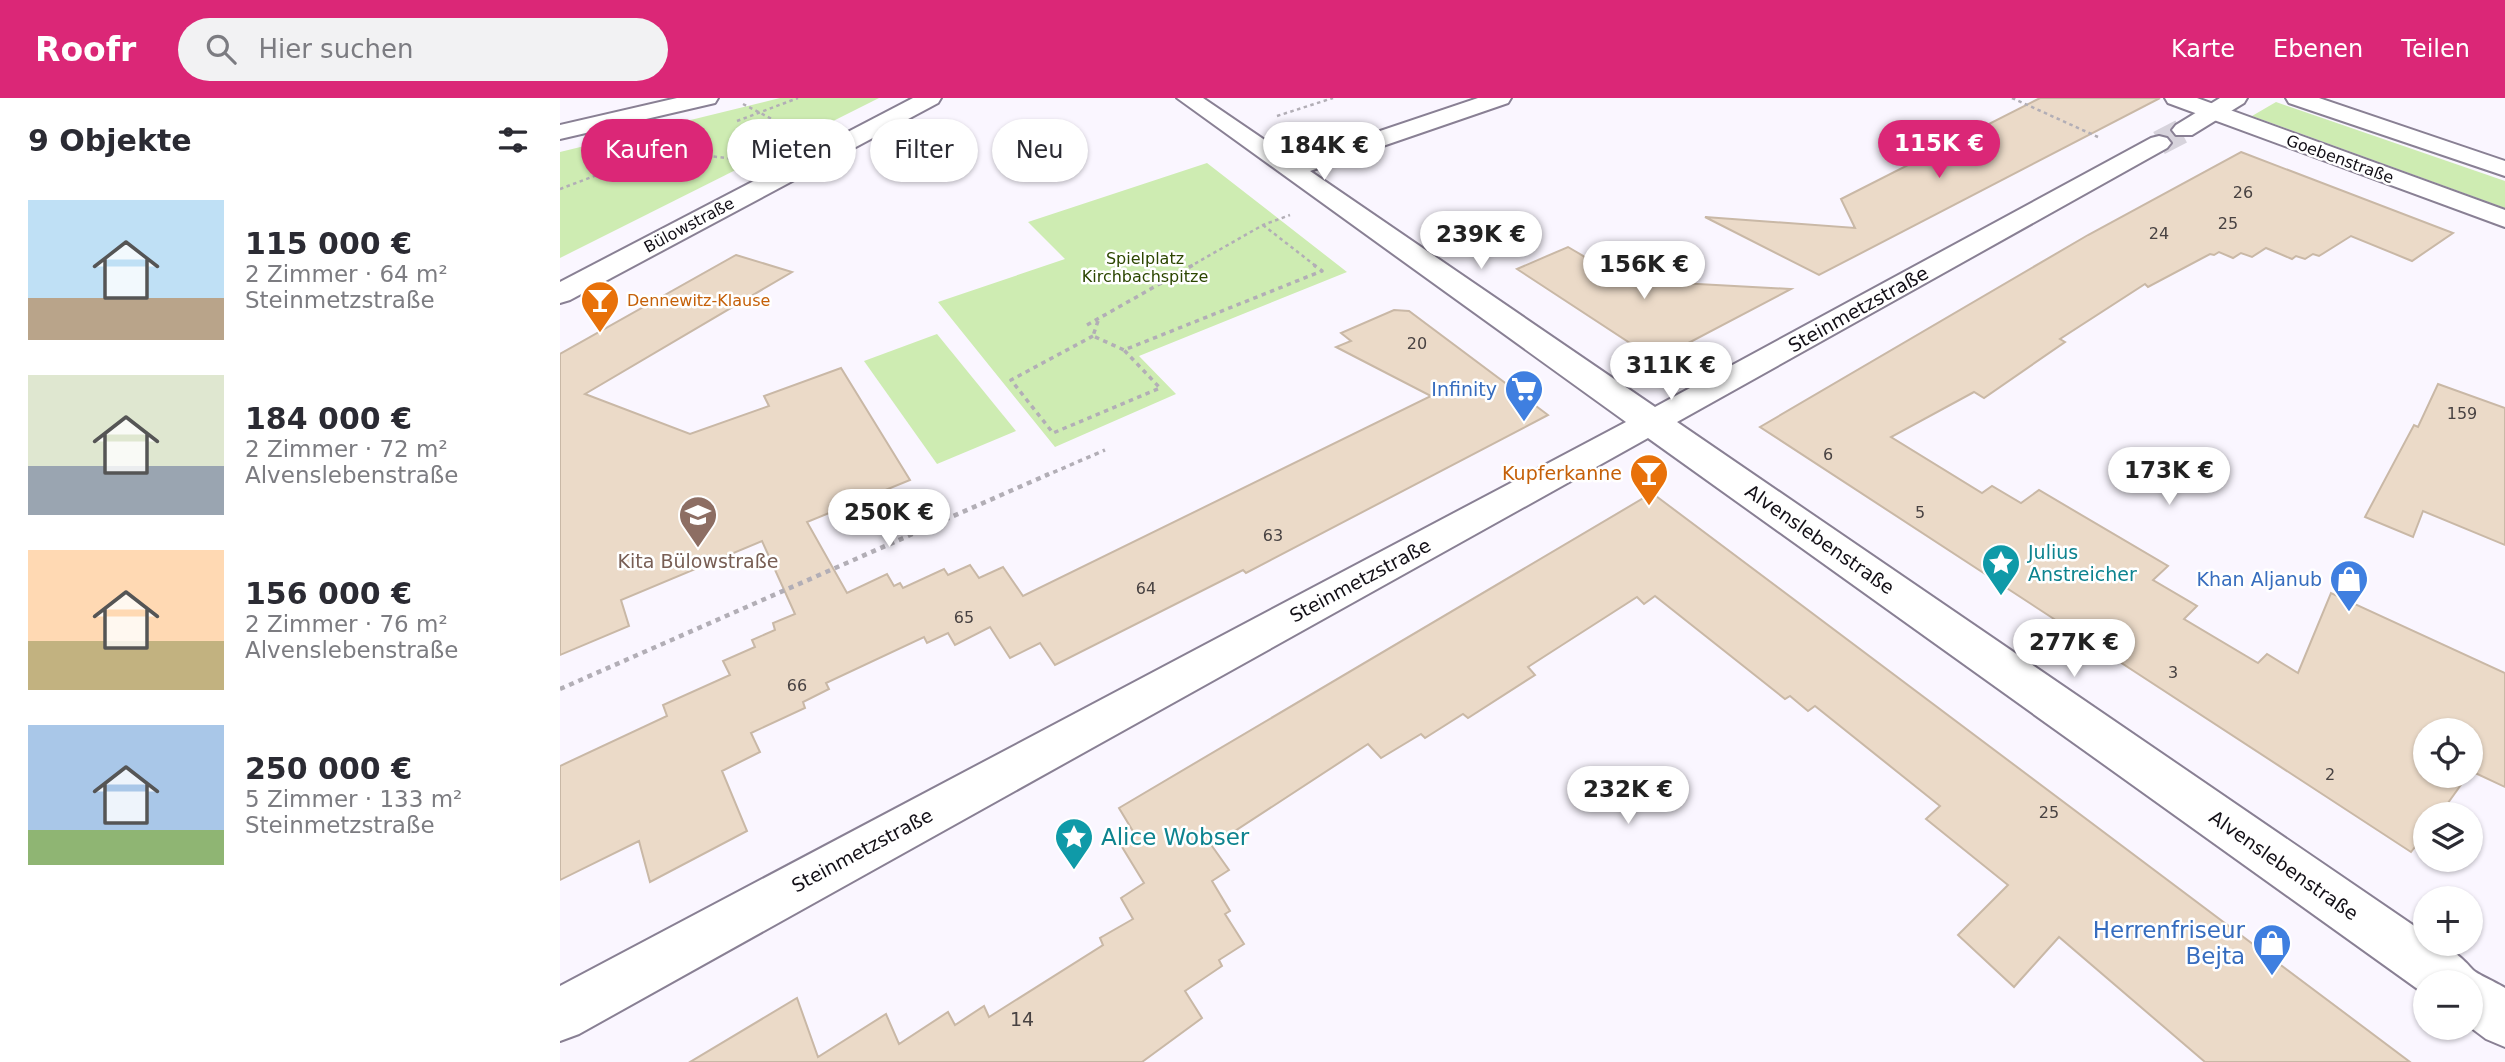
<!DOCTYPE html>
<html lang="de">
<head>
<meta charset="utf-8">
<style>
  body { margin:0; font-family:"DejaVu Sans",sans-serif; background:#f2f2f3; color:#2b2b33; height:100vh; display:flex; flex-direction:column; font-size:26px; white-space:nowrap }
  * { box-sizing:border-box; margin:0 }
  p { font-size:23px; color:#7c7c81 }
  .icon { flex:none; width:38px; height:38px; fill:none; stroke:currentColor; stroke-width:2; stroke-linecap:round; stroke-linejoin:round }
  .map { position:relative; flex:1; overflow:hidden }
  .panel { display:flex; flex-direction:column; background:#fff; width:560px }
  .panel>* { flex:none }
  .guide { position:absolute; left:21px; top:21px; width:665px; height:63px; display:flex; gap:14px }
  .controls { position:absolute; left:1853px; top:620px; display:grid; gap:14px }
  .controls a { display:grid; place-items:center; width:70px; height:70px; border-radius:50%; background:#fff; box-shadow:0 2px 5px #0004; font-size:35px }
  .price { position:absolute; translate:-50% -60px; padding:0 16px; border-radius:24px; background:#fff; color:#222; font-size:23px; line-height:46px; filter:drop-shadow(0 2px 4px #0008) }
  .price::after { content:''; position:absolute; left:50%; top:42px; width:21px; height:16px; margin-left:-10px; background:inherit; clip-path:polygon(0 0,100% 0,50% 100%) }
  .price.on { background:#db2777; color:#fff }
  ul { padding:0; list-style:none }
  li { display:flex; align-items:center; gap:21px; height:175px; padding:0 28px }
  li span { display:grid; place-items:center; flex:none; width:196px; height:140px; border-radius:0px; color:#555 }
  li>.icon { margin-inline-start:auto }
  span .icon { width:84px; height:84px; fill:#fffc; stroke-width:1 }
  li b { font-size:30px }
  h2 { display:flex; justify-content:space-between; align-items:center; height:84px; padding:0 28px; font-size:30px }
  .tag { padding:0 24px; border-radius:32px; background:#fff; box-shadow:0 2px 5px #0004; font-size:24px; line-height:63px }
  .tag.on { background:#db2777; color:#fff }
  header { display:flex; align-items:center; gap:42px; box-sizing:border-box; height:98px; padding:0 35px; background:#db2777; color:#fff }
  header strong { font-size:33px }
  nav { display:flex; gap:38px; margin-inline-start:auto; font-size:24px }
  .search { width:490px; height:63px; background:#f2f2f3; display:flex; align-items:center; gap:18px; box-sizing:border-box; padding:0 24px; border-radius:38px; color:#7c7c81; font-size:26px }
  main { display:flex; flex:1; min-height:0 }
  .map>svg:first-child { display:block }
</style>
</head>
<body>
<header>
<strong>Roofr</strong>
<div class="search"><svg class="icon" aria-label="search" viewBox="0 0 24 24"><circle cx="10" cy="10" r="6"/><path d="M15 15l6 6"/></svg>Hier suchen</div>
<nav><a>Karte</a><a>Ebenen</a><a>Teilen</a></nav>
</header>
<main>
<section class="panel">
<h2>9 Objekte<svg class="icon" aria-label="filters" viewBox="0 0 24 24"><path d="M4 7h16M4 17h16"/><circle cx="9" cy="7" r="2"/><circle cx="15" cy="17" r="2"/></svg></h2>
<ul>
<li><span style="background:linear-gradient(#bfe0f5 70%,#b9a48a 0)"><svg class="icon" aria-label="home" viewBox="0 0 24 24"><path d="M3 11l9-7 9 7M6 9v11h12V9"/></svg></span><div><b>115 000 €</b><p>2 Zimmer · 64 m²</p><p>Steinmetzstraße</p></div></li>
<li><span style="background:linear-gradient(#dfe7d0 65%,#9aa5b1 0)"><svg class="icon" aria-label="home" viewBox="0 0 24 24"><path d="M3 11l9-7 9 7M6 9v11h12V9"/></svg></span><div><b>184 000 €</b><p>2 Zimmer · 72 m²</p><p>Alvenslebenstraße</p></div></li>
<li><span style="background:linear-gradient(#ffd9b3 65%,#c2b280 0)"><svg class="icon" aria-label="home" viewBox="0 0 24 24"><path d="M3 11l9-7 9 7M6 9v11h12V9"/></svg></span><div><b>156 000 €</b><p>2 Zimmer · 76 m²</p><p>Alvenslebenstraße</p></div></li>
<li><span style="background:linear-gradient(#a9c7e8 75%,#8fb573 0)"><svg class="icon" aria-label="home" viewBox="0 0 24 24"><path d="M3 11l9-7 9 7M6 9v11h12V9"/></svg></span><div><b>250 000 €</b><p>5 Zimmer · 133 m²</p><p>Steinmetzstraße</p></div></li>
</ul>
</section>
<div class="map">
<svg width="1945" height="964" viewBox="0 0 1945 964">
  <rect width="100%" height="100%" fill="#faf6ff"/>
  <g fill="#ceecb2">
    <polygon points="220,0 319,0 0,160 0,54"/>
    <polygon points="1716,4 1945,83 1945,110 1692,18"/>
    <polygon points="647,65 787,174 579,258 616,296 495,349 378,204 505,161 468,124"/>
    <polygon points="377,236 456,333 377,366 304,263"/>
  </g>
  <g fill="#ebdac8" stroke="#c9b8a6" stroke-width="2">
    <polygon points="1480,0 1600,0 1259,177 1145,119 1295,130 1281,101"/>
    <polygon points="1681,54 1893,135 1852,163 1791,138 1759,158 1753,156 1745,161 1736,158 1732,161 1706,150 1692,159 1681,155 1673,160 1659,154 1654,157 1650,156 1588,189 1585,186 1500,241 1505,244 1424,300 1414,294 1331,339 1422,395 1432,388 1461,405 1479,392 1608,468 1593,482 1637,508 1624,521 1698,565 1707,556 1738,575 1771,495 1945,575 1945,689 1911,673 1911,632 1866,632 1866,677 1908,677 1880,716 1866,716 1866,735 1851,754 1200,329 1528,137"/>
    <polygon points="1008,149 1025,159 1033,155 1058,170 1062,169 1083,183 1231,191 1096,262 957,171"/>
    <polygon points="176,157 232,174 25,296 130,336 209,308 204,298 281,270 350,382 247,424 287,495 327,476 334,488 340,485 343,490 384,471 388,477 410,467 419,480 443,469 463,498 871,298 776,249 791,243 781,235 834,212 849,213 988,317 686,475 683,472 495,567 480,545 450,560 430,529 395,547 388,535 367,545 364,539 266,585 269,591 243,604 245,610 191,635 200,654 162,673 187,733 90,784 79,743 0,782 0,668 107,618 103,607 170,577 163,563 195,549 192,542 215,532 213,525 235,516 202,443 61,502 69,528 0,557 0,256"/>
    <polygon points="1878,286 1945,310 1945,447 1863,413 1853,439 1805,419 1854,327 1858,329"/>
    <polygon points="1092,395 1850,964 1645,964 1499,839 1454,889 1398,837 1448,787 1366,721 1380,708 1255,608 1248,613 1230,598 1225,601 1095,498 1084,506 1077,499 999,549 968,569 975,577 908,620 903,616 865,640 861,636 821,660 808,646 652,748 669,772 652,783 670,813 665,816 684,846 659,862 662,868 625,893 642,920 582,964 130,964 237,900 258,959 326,916 339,946 388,914 395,927 424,908 429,919 543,847 540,840 573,821 561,800 584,785 559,744 574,735 559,710"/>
  </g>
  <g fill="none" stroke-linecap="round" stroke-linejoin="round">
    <polyline stroke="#d7d3dc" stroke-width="25" stroke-dasharray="25 12" stroke-linecap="butt" points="1599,45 1624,32"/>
    <defs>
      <g id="minor">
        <path d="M617 0H643L734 62 918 0H951L948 5 750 73 1095 309 1591 40 1599 38 1607 40 1611 45 1607 50 1117 324 1866 836V845C1884 845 1900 857 1912 871 1916 876 1938 885 1945 890V949L1926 941 1910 929 1911 884H1866V897L1088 340 19 936 0 943V888L1066 324Z"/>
        <polygon points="1660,0 1687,0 1684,5 1632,37 1616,37 1612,32 1616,27"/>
      </g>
      <g id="major">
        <polygon points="117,0 158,0 155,5 0,41 0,27"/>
        <polygon points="353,0 381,0 378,5 10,202 0,205 0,184"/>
        <polygon points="1605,0 1637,0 1945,112 1945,129 1608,5"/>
        <polygon points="1726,0 1759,0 1945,63 1945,78 1729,5"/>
      </g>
    </defs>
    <use href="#minor" stroke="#898094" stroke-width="4"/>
    <use href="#major" stroke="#898094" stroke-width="4"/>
    <g stroke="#b2aeb6" stroke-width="2.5" stroke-dasharray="3.5 3.5" stroke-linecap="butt">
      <polyline points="1452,0 1538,39"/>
      <polyline points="183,6 231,31"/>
      <polyline points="717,18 773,0"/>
      <polyline points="177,23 238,0"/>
      <polyline points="105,52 173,61"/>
      <polyline points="0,91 124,44"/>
      <polyline points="703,127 757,169"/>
      <polyline points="629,169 703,127 730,117"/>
    </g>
    <g stroke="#b2aeb6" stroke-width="3.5" stroke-dasharray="4.5 4.5" stroke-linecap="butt">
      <polyline points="538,223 533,238 564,252 762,173 754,167"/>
      <polyline points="527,227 633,167"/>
      <polyline points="533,238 451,282 493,335 600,290 564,252"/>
      <polyline points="485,378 545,352"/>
    </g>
    <polyline stroke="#b2aeb6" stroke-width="4.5" stroke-dasharray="5 5" stroke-linecap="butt" points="0,591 489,376"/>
    <use href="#minor" fill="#fff" fill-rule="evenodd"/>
    <use href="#major" fill="#fff" fill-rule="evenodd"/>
  </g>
  <defs>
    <symbol id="bar-pin" viewBox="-11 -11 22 30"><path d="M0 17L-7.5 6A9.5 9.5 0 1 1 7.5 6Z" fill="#e8710a" stroke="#fff"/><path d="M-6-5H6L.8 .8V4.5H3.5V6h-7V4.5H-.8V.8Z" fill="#fff"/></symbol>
    <symbol id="supermarket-pin" viewBox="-11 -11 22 30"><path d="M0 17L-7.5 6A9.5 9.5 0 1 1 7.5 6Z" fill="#3f7fe0" stroke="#fff"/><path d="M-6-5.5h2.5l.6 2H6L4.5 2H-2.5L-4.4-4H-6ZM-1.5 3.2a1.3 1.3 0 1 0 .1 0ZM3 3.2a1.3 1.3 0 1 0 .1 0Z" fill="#fff"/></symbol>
    <symbol id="school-pin" viewBox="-11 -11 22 30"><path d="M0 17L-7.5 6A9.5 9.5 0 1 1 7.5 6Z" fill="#8d6e63" stroke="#fff"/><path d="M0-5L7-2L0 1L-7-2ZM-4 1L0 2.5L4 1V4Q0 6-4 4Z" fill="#fff"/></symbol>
    <symbol id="sight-pin" viewBox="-11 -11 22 30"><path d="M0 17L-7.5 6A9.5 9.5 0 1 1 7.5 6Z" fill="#0f9aa8" stroke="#fff"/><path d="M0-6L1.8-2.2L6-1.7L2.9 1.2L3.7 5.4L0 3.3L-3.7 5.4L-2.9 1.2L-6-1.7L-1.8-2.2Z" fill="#fff"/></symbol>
    <symbol id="shop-pin" viewBox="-11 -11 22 30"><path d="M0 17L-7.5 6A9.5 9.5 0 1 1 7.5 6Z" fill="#3f7fe0" stroke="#fff"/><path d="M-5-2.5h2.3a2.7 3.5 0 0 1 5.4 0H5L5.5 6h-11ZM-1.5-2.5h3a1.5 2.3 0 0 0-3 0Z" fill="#fff"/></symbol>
  </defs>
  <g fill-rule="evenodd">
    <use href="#bar-pin" x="18" y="180" width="44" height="60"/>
    <use href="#supermarket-pin" x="942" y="269" width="44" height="60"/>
    <use href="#bar-pin" x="1067" y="353" width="44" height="60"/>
    <use href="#school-pin" x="116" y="395" width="44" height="60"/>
    <use href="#sight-pin" x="1419" y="443" width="44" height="60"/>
    <use href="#shop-pin" x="1767" y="459" width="44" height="60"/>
    <use href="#sight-pin" x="492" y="717" width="44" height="60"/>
    <use href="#shop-pin" x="1690" y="823" width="44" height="60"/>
  </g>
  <g text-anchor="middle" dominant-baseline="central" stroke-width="5" stroke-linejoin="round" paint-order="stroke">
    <g font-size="16" fill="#120f16" stroke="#fff">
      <text transform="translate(1780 61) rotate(20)">Goebenstraße</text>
      <text transform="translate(129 127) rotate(-28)">Bülowstraße</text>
    </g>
    <g font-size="16" fill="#484242">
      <text x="1683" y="94">26</text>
      <text x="1668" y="125">25</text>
      <text x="1599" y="135">24</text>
      <text x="857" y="245">20</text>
      <text x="1902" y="315">159</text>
      <text x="1268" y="356">6</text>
      <text x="1360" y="414">5</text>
      <text x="713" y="437">63</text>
      <text x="586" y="490">64</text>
      <text x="404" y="519">65</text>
      <text x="1613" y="574">3</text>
      <text x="237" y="587">66</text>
      <text x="1770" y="676">2</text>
      <text x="1489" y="714">25</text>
    </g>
    <g font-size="16" fill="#2c4601" stroke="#fff">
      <text x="585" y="160">Spielplatz<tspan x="585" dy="18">Kirchbachspitze</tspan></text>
    </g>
    <g font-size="16" fill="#c56008" stroke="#fff" text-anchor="start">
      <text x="67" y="202">Dennewitz-Klause</text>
    </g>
    <g font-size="19" fill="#120f16" stroke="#fff">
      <text transform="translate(1298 211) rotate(-29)">Steinmetzstraße</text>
      <text transform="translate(1260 441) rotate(35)">Alvenslebenstraße</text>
      <text transform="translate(800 482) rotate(-28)">Steinmetzstraße</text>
      <text transform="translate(302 752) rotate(-28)">Steinmetzstraße</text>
      <text transform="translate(1724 767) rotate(35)">Alvenslebenstraße</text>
    </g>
    <g font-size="19" fill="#366cbe" stroke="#fff" text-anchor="end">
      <text x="937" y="291">Infinity</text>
      <text x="1762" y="481">Khan Aljanub</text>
    </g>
    <g font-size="19" fill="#c56008" stroke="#fff" text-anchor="end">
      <text x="1062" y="375">Kupferkanne</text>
    </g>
    <g font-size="19" fill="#0d838f" stroke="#fff" text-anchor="start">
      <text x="1468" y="454">Julius<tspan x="1468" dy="22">Anstreicher</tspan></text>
    </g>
    <g font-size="19" fill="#785e54" stroke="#fff">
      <text x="138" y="463">Kita Bülowstraße</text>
    </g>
    <g font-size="19" fill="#484242">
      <text x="462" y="921">14</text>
    </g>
    <g font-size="23" fill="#0d838f" stroke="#fff" text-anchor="start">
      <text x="541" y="739">Alice Wobser</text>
    </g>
    <g font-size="23" fill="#366cbe" stroke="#fff" text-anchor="end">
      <text x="1685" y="832">Herrenfriseur<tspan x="1685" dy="26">Bejta</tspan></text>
    </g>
  </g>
</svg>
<div class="controls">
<a><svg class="icon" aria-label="locate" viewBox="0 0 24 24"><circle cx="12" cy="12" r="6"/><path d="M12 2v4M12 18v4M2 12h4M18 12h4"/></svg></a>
<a><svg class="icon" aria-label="layers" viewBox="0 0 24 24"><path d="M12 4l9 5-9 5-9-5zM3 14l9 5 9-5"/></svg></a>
<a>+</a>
<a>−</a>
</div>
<b class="price on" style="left:1379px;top:82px">115K €</b>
<b class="price" style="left:764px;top:84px">184K €</b>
<b class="price" style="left:921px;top:173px">239K €</b>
<b class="price" style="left:1084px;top:203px">156K €</b>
<b class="price" style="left:1111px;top:304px">311K €</b>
<b class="price" style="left:1609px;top:409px">173K €</b>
<b class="price" style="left:329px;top:451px">250K €</b>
<b class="price" style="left:1514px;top:581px">277K €</b>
<b class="price" style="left:1068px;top:728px">232K €</b>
<div class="guide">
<a class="tag on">Kaufen</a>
<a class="tag">Mieten</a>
<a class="tag">Filter</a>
<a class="tag">Neu</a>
</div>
</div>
</main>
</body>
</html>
